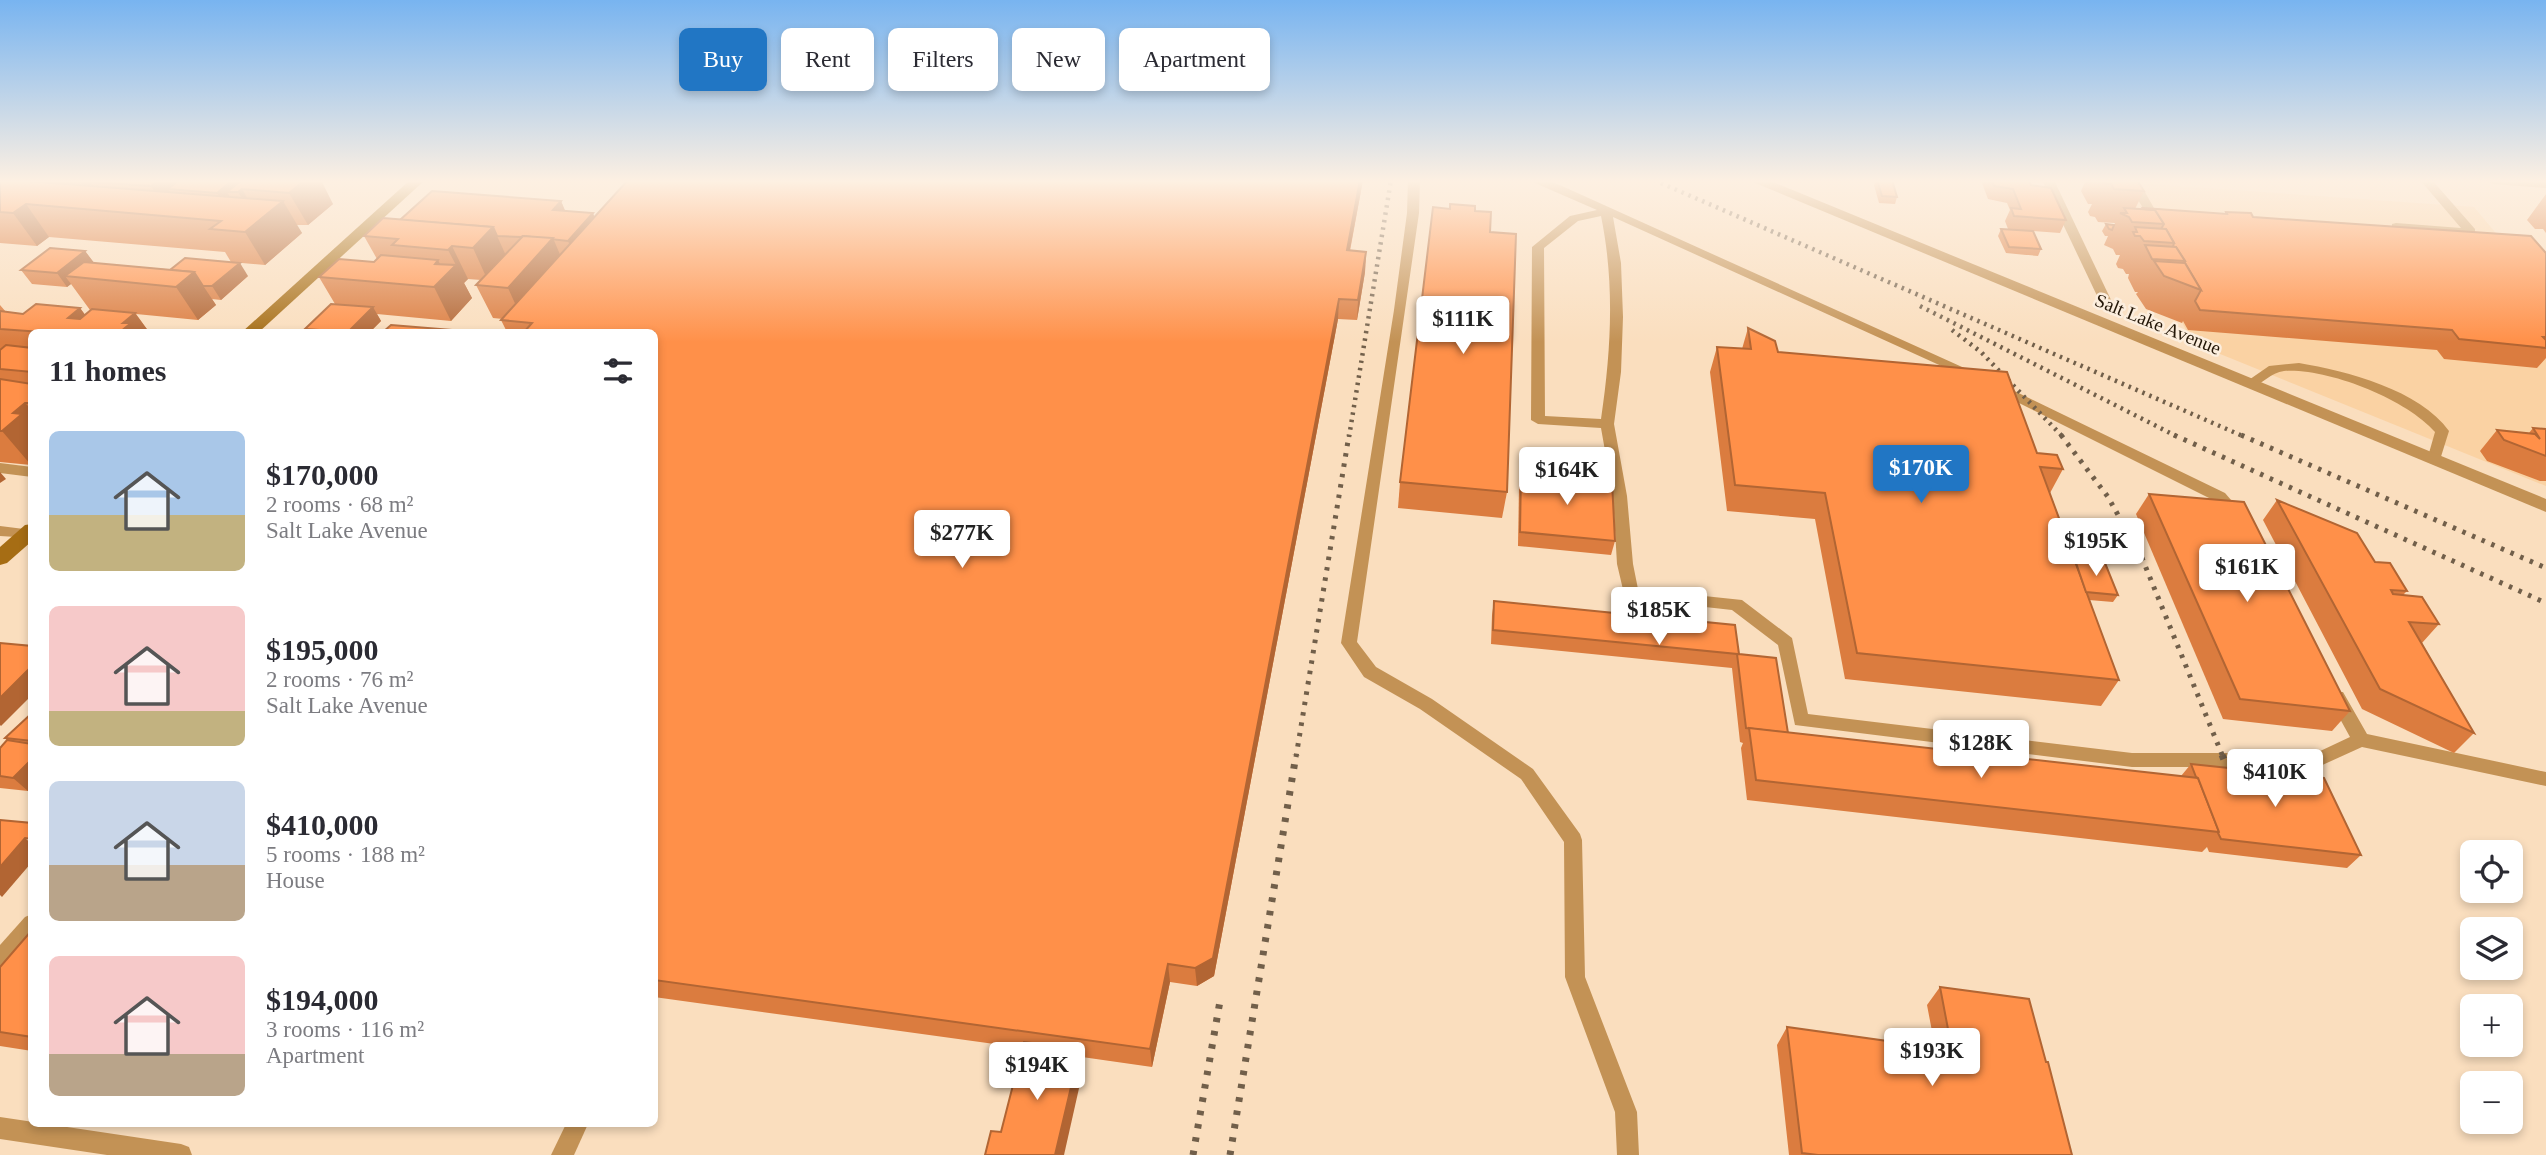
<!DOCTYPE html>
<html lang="en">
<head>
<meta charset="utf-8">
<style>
  body { margin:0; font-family:"Times New Roman",serif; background:#f7f7f7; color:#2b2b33; height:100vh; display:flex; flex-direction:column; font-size:26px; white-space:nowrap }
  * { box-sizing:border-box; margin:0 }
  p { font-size:23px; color:#7c7c81 }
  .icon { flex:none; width:38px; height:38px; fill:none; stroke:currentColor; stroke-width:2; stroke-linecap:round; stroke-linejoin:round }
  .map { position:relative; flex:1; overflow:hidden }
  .side { position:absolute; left:28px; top:329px; width:630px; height:798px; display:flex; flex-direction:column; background:#fff; border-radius:10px; box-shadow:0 4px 10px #0003 }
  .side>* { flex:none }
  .top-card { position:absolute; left:679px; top:28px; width:665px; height:63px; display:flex; gap:14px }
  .controls { position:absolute; left:2460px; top:840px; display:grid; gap:14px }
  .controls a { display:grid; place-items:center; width:63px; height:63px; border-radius:10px; background:#fff; box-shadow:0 4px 10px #0003; font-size:35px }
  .price { position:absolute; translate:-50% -60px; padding:0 16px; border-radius:7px; background:#fff; color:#222; font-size:23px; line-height:46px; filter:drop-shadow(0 2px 4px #0008) }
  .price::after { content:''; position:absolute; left:50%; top:42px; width:21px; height:16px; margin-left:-10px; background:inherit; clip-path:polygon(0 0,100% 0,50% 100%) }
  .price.on { background:#2176c4; color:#fff }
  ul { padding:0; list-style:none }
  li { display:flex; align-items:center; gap:21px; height:175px; padding:0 21px }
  li span { display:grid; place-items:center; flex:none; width:196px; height:140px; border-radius:10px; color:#555 }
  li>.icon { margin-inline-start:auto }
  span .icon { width:84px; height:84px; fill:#fffc; stroke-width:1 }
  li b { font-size:30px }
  h2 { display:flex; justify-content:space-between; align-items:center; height:84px; padding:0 21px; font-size:30px }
  .chip { padding:0 24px; border-radius:10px; background:#fff; box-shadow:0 4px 10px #0003; font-size:24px; line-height:63px }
  .chip.on { background:#2176c4; color:#fff }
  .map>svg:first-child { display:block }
</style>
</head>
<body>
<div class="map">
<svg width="2546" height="1155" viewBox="0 0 2546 1155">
  <rect width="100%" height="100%" fill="#fadebe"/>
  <polygon fill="#fad2a3" points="2107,181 2474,207 2546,293 2546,486 2193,343"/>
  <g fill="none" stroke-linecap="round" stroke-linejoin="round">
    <g fill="#c39255" fill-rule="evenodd">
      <polygon points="1408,180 1420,180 1419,213 1357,642 1376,667 1432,699 1533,769 1580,834 1582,840 1585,977 1637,1112 1639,1155 1617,1155 1615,1112 1565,977 1564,842 1521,779 1420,709 1364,677 1341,643 1394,310 1407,213"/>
      <path d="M1528 180H1546L1562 186 1982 376 1980 379H1970L1613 217 1621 263 1623 317 1621 372 1614 424 1627 496 1633 564 1638 589 1742 600 1792 638 1808 714 2132 753H2316L2350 737 2328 697 2331 692H2343L2367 734 2546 772V786L2362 747 2318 767H2132L1795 725 1778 645 1732 610 1625 598 1617 564 1613 496 1601 428 1538 424 1531 420 1532 247 1570 216 1597 210ZM1601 216C1615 284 1611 352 1601 419L1545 416 1544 248 1578 221Z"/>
      <polygon points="2042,180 2054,180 2112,302 2110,305 2106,306 2100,302"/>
      <polygon points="2126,180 2138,180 2154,208 2172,210 2172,214 2146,213"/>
      <polygon points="2420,180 2432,180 2475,229 2475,235 2392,230 2392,224 2396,223 2461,228"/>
      <path d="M2299 363C2347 371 2420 390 2449 431L2439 463 2434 465 2427 460 2435 432C2406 399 2328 368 2284 371 2271 372 2262 385 2250 388L2243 384 2269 366Z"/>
      <polygon points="1998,383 2225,493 2244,515 2241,519 2231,519 2215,501 1993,390 1991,387"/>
      <polygon points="0,463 32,467 32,477 0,473"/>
      <polygon points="0,526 32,530 32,538 0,536"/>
      <polygon points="32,914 32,938 7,966 0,969 0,945 25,917"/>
      <polygon points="0,1117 181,1144 189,1147 192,1155 107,1155 0,1139"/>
      <polygon points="566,1124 588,1124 574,1155 551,1155"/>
    </g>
    <g fill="#c39255" fill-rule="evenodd">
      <polygon points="1748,180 1768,180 2546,499 2546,512"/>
      <polygon points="2486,180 2546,180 2546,188 2493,184"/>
    </g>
    <g fill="#a66d14" fill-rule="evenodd">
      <polygon points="410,180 425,180 259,332 242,332"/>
      <polygon points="32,524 32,541 7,563 0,565 0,547 25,525"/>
    </g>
    <g stroke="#715f4a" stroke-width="4.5" stroke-dasharray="2.5 5" stroke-linecap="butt">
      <polyline points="1654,180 2245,437"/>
      <polyline points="1920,306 2178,437"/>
      <polyline points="1952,330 1981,352 2063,437"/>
      <polyline points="1349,437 1391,180"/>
    </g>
    <g stroke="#715f4a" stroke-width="5" stroke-dasharray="3.5 7" stroke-linecap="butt">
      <polyline points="2061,435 2108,497 2142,558 2223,757"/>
      <polyline points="2174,435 2546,603"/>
      <polyline points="2241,435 2546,568"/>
      <polyline points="1296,757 1349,435"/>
    </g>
    <g stroke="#715f4a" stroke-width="7" stroke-dasharray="4.5 9" stroke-linecap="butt">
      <polyline points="2222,755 2235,786"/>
      <polyline points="1193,1155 1220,1001"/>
      <polyline points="1230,1155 1296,755"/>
    </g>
  </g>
  <g fill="#db7c3f">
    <polygon points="0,180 240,180 333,204 308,225 296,225 302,233 265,265 231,262 225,252 49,237 37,246 0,243"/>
    <polygon points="628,180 1363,180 1350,251 1366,252 1365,272 1357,320 1338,319 1214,976 1197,986 1170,982 1152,1067 1082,1057 1084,1066 1001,1132 1023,1048 654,997 654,332 507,332 501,320 503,319 493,318 476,285 481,280 468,279 464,283 472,298 451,321 377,314 381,321 370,332 307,332 305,329 335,304 319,277 374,262 377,259 364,236 400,220 561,201 565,211 595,217"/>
    <polygon points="1876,180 1892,180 1897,197 1895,204 1879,203 1874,185"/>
    <polygon points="1983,180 2029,180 2031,185 2066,220 2060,233 2033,231 2041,249 2038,256 2006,253 1998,236 2001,229 2008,229 2005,221 2010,210 2007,203 1988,199 1982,183"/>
    <polygon points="2086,180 2137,180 2144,191 2135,209 2225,214 2226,212 2253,217 2546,252 2546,358 2537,368 2444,359 2437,350 2188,330 2183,321 2182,323 2146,309 2136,294 2138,292 2135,292 2128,278 2129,274 2126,274 2123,269 2118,268 2116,264 2120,255 2116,255 2113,249 2104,245 2108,236 2105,236 2102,231 2106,224 2114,225 2115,223 2098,222 2095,217 2090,216 2088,212 2092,204 2088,204 2081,191"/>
    <polygon points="2546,194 2546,233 2543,229 2535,229 2527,220"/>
    <polygon points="1475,211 1490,232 1507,492 1502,518 1398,508 1400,482"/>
    <polygon points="85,251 94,263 248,276 221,300 212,299 216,305 198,320 136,314 149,332 32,332 31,465 0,462 0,305 6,312 23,314 80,308 85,315 92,310 90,310 71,284 67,287 32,284 21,270"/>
    <polygon points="1748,328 1778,352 2037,453 2063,469 2050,493 2075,560 2118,595 2113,602 2089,600 2119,680 2101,706 1845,679 1815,519 1727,511 1710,372 1717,347 1742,349"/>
    <polygon points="2533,428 2546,429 2546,481 2540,481 2487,461 2480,451 2497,430 2529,433"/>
    <polygon points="1521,472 1615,541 1611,555 1518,546 1519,486"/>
    <polygon points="2149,494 2350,711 2332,731 2223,719 2136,514"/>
    <polygon points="2277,500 2375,562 2407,591 2403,595 2439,624 2422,643 2474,733 2454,753 2362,709 2263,520"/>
    <polygon points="1494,601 1739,654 1788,733 2181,776 2191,764 2361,855 2347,868 2209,852 2207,847 2202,852 1747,800 1741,748 1743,743 1740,742 1732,668 1491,644 1492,615"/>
    <polygon points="32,713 32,788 28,791 0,788 0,748 7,740 5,738"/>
    <polygon points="32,930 32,1051 0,1046 0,967"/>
    <polygon points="1940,987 2046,1062 2072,1155 1789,1155 1777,1045 1787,1027 1935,1047 1927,1005"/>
  </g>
  <g fill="#b26533">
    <polygon points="79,180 120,180 90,182 107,207 100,211"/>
    <polygon points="158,180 188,180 168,189 182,210 171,217 151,186"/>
    <polygon points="233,180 240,180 246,190 242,189 260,220 283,201 302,233 265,265 245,232 257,223 238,192 227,192 244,219 237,225 217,193"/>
    <polygon points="305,180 321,180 333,204 308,225 289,193"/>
    <polygon points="1360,180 1363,180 1346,270 1347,250"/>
    <polygon points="561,201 569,220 553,210"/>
    <polygon points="26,204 49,237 37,246 13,213"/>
    <polygon points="593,213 601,233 576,260 568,241"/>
    <polygon points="493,227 508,260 488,281 473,248"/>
    <polygon points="553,238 567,271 523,321 508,288"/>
    <polygon points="452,246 468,279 464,283 472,298 451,321 434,287 435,264 438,260 446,276 456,265 448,250"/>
    <polygon points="85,251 95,264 65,276 71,284 67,287 57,273"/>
    <polygon points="1366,252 1365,272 1357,320 1358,300"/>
    <polygon points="240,263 248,276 221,300 212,286"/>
    <polygon points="194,272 216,305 198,320 176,287"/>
    <polygon points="1339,299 1338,319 1214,976 1197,986 1195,968"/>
    <polygon points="373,307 381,321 370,332 348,332"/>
    <polygon points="80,308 98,332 68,318"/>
    <polygon points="135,313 149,332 120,332 123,323"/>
    <polygon points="25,403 32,410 31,465 2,431 13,413"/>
    <polygon points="0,472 6,479 0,483"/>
    <polygon points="32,666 32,695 1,726 0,725 0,698"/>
    <polygon points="32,759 32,788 28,791 13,778"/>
    <polygon points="25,838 32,844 32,862 2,897 0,895 0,867"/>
    <polygon points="1168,964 1170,982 1152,1067 1150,1049"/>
    <polygon points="1080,1049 1084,1066 1064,1155 1055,1155"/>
  </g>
  <g fill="#ff9049" stroke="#b26533" stroke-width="2">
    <polygon points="0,180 15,180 283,201 245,232 210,229 221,221 26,204 13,213 0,212"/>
    <polygon points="92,180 158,180 151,186 90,182"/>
    <polygon points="179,180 233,180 217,193 168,189"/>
    <polygon points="242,180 305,180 289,193 242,189 238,192 227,192"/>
    <polygon points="628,180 1360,180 1347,250 1366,252 1358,300 1339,299 1213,958 1195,968 1168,964 1150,1049 654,980 654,332 524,332 532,323 501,320"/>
    <polygon points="1877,180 1892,180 1897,197 1882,196"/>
    <polygon points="1991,180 2029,180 2031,185 2051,188 2066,220 2014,216 2011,208 2021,209 2013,189 1994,186"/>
    <polygon points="2104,180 2137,180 2144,191 2114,189 2111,184 2106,184"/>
    <polygon points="432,191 561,201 553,210 593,213 568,241 523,236 521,237 497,236 493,227 400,220"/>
    <polygon points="1450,204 1475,206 1475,211 1491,212 1490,232 1516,234 1507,492 1400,482 1433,207 1450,209"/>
    <polygon points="2124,208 2155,210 2164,224 2132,222 2129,217 2120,213 2127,213"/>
    <polygon points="2143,208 2227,214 2226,212 2251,213 2253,217 2531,236 2546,253 2546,337 2543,337 2546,340 2546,348 2459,339 2452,330 2200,310 2195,301 2201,290 2185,263 2184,263 2185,261 2176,247 2173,247 2174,243 2166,229 2161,229 2164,224 2155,210 2144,209"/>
    <polygon points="383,218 493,227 473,248 452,246 448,250 392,245 398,239 364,236"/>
    <polygon points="2106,224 2114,225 2112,230 2109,229"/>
    <polygon points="2135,227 2166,229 2174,243 2144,241 2140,236 2135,236 2133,232 2137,232"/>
    <polygon points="2001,229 2033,231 2041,249 2009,247"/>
    <polygon points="523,236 553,238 508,288 476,285"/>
    <polygon points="2145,245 2176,247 2185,261 2152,259"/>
    <polygon points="50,248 85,251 57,273 21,270"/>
    <polygon points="381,255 438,260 435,264 456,265 434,287 319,277 339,259 374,262"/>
    <polygon points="185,258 240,263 212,286 203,286 194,272 170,270"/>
    <polygon points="2154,261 2185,263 2201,290 2164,276"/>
    <polygon points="84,262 194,272 176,287 65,276"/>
    <polygon points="36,304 80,308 68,318 80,319 92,309 135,313 123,323 131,323 120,332 42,332 0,329 0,311 23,314"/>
    <polygon points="331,304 373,307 348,332 305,329"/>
    <polygon points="391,325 453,330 451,332 383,332"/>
    <polygon points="1748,328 1775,341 1778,352 2007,372 2037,453 2057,455 2063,469 2040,467 2119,680 1857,653 1825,493 1735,485 1717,347 1751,349"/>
    <polygon points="6,345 32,348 32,372 0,369 0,350"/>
    <polygon points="0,379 32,384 32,403 25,403 13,413 22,414 2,431 0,431"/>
    <polygon points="2533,428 2546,429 2546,456 2504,440 2497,430 2535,434 2540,439"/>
    <polygon points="1521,472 1612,481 1615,541 1520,532"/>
    <polygon points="2149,494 2244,502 2350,711 2240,699"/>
    <polygon points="2277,500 2357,533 2375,562 2390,563 2407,591 2391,590 2393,594 2422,597 2439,624 2409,622 2474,733 2380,689"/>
    <polygon points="2075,560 2105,563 2118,595 2086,592"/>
    <polygon points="1494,601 1735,625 1739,654 1776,658 1788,733 1746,728 1737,654 1493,630"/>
    <polygon points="0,643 32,646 32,666 0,698"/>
    <polygon points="32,713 32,741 5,738"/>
    <polygon points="1749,728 2198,778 2219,832 1756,780"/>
    <polygon points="7,740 32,744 32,759 13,778 0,776 0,748"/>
    <polygon points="2191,764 2324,778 2361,855 2221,839 2218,833 2219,832 2198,778 2196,777"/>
    <polygon points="0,820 32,823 32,839 25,838 0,867"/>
    <polygon points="32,930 32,1037 0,1032 0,967"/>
    <polygon points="1940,987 2029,999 2046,1062 2048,1062 2072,1155 1818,1155 1802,1153 1787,1027 1952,1050"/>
    <polygon points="1024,1042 1080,1049 1055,1155 985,1155 991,1131 1001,1132"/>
  </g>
  <linearGradient id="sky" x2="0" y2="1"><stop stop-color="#78b4f0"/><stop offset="0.53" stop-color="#fdf0e2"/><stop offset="1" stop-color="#fdf0e2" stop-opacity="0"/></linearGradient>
  <rect width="2546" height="342" fill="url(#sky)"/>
  <g text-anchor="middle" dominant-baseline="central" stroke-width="5" stroke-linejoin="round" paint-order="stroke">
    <g font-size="19" fill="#241708" stroke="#fceede">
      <text transform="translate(2158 324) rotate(22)">Salt Lake Avenue</text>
    </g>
  </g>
</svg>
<div class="controls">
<a><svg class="icon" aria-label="locate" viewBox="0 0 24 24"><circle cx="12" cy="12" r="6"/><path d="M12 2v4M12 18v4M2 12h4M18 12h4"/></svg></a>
<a><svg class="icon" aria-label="layers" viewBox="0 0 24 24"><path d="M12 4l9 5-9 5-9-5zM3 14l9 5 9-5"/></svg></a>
<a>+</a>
<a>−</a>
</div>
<b class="price" style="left:1463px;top:356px">$111K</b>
<b class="price on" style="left:1921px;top:505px">$170K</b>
<b class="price" style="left:1567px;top:507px">$164K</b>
<b class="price" style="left:962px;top:570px">$277K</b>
<b class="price" style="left:2096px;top:578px">$195K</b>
<b class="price" style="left:2247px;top:604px">$161K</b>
<b class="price" style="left:1659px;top:647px">$185K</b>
<b class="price" style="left:1981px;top:780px">$128K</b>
<b class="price" style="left:2275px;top:809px">$410K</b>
<b class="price" style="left:1932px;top:1088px">$193K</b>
<b class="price" style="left:1037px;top:1102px">$194K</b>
<div class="top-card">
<a class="chip on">Buy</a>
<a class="chip">Rent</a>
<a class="chip">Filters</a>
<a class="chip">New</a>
<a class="chip">Apartment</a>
</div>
<section class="side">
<h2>11 homes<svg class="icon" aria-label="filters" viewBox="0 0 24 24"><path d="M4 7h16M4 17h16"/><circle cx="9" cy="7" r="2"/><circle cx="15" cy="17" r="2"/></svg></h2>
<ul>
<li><span style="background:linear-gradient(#a9c7e8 60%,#c2b280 0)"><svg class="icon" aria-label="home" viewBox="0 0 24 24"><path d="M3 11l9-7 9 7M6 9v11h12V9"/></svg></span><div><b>$170,000</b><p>2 rooms · 68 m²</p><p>Salt Lake Avenue</p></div></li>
<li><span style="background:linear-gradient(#f6c9c9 75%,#c2b280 0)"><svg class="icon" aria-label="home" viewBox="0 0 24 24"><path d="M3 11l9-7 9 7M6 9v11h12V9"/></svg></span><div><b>$195,000</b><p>2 rooms · 76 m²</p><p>Salt Lake Avenue</p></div></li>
<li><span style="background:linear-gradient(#c9d6e8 60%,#b9a48a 0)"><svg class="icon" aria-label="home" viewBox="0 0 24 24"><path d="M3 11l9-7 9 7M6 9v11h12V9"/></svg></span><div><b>$410,000</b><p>5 rooms · 188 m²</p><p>House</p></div></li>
<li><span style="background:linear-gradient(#f6c9c9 70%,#b9a48a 0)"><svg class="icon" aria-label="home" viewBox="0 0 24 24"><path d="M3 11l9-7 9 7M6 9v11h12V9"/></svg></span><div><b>$194,000</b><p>3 rooms · 116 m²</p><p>Apartment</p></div></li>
</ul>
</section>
</div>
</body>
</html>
